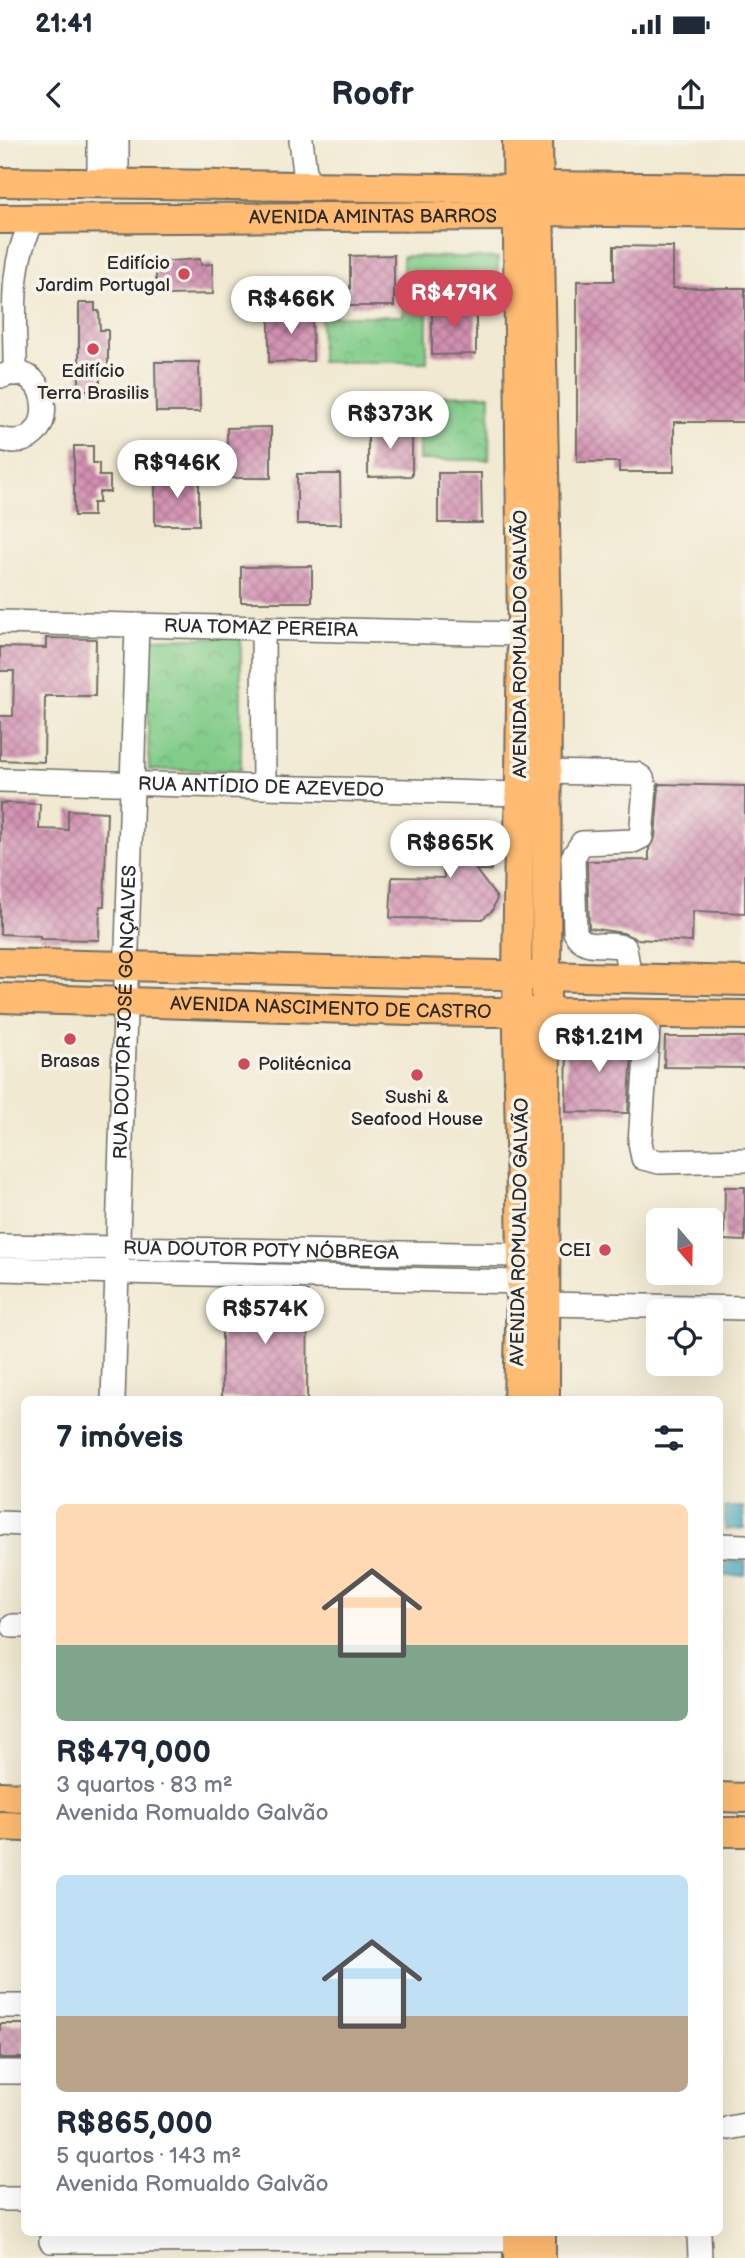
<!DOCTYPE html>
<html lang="pt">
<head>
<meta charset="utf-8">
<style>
  body { margin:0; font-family:"Balsamiq Sans",sans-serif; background:#f6f6f7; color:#1f2937; height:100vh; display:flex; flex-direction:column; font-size:26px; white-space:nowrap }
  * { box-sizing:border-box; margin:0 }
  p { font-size:23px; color:#747a83 }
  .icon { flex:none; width:38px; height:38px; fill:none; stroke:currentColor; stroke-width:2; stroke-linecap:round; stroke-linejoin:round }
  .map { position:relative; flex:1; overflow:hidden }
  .drawer { position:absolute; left:21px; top:1256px; width:702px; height:840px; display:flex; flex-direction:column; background:#fff; border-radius:10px; box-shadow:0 7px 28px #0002 }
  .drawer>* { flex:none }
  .needle { width:46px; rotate:160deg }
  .controls { position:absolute; left:646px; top:1068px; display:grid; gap:14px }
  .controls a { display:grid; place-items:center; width:77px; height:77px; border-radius:10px; background:#fff; box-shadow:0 7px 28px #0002; font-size:35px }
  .price { position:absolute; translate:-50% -60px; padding:0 16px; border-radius:24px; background:#fff; color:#222; font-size:23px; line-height:46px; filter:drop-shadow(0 2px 4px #0008) }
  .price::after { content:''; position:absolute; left:50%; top:42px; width:21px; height:16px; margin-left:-10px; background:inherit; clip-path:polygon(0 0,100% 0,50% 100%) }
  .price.on { background:#d1495b; color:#fff }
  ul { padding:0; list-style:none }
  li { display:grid; align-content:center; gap:14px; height:371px; padding:0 35px }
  li span { display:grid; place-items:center; height:217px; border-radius:10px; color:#555 }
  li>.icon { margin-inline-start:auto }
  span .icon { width:126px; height:126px; fill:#fffc; stroke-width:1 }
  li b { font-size:30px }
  h2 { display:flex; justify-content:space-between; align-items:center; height:84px; padding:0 35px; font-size:30px }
  .status { display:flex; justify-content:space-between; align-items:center; height:49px; padding:0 35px; background:#fff; direction:ltr }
  .status svg { height:19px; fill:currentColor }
  header { display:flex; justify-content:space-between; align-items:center; height:91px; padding:0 35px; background:#fff; font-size:32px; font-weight:700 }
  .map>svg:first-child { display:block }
</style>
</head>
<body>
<div class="status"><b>21:41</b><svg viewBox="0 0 49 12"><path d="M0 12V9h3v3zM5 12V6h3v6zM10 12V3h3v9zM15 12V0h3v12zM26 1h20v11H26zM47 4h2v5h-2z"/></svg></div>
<header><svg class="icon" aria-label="back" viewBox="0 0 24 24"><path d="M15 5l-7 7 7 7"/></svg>Roofr<svg class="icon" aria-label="share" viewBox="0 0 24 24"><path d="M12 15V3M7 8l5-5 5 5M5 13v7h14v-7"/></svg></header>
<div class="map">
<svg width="745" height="2118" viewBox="0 0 745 2118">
  <defs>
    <pattern id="park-crowns" width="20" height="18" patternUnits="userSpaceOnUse" patternTransform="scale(1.75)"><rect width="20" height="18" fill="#81cc89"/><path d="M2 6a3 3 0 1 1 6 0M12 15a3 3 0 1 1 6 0" fill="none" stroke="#70af76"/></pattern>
    <pattern id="building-cross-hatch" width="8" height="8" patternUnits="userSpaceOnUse" patternTransform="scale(1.75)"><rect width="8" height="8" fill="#d290b2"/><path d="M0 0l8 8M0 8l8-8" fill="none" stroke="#ab7691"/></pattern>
  </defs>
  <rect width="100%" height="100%" fill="#f7f3e8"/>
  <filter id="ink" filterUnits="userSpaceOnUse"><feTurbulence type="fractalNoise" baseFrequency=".0143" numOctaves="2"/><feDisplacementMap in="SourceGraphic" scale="14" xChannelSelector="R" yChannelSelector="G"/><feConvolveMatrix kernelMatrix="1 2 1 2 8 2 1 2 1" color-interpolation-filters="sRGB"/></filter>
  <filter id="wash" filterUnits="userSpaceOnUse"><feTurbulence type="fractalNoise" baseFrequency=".00686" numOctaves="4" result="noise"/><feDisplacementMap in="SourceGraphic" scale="28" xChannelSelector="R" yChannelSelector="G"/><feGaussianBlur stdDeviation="1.57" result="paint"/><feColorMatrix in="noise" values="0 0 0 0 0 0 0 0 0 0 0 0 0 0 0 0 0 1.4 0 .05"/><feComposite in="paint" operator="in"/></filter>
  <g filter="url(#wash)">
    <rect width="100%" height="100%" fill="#f1e9d1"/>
    <g fill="url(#park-crowns)" stroke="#567c5a" stroke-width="2">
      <polygon points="403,116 498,118 497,154 427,154 427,222 321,222 321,176 403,176"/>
      <polygon points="490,255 489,320 419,320 419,256"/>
      <polygon points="241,497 241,630 149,630 146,499"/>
    </g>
    <g fill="#40a9c0" stroke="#366a76" stroke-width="2">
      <polygon points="725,1367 743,1367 744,1388 725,1390"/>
      <polygon points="725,1421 745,1421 745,1435 724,1436"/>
    </g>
    <g id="blocks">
      <g fill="url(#building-cross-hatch)">
        <polygon points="614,106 673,107 673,148 745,148 745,282 674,282 674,332 619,332 619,322 577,322 577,141 614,141"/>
        <polygon points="394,115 394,166 350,166 350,116"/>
        <polygon points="200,119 201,125 212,124 213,154 163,155 163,143 156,144 156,122"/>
        <polygon points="79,163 95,163 95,171 99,171 100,190 108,190 108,229 100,229 100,242 96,242 96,250 79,250"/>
        <polygon points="476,164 476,214 432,215 432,165"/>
        <polygon points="269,171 312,171 313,221 269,222"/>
        <polygon points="155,222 199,222 200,272 156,272"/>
        <polygon points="368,286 412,286 412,336 368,337"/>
        <polygon points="271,287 271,338 227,338 227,288"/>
        <polygon points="74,306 93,306 93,323 99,323 99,336 110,336 110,352 99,352 99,363 93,363 93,376 74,376"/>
        <polygon points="438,333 481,333 482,383 438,383"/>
        <polygon points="199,334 199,385 155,385 155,335"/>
        <polygon points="297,334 340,334 341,384 297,384"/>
        <polygon points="312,426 312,462 241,462 241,427"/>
        <polygon points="46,498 96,499 95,556 45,556 44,622 0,620 0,576 13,576 14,531 0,531 0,507 46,508"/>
        <polygon points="659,644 745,646 745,773 693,771 692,802 636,799 623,793 589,788 587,721 649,720 649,708 655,698"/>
        <polygon points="0,663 40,664 39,689 68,690 68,670 107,672 104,766 100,766 99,800 40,799 40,796 0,794"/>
        <polygon points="489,682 491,730 476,730 497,758 492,771 482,779 390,778 392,737 444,738 441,686"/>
        <polygon points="567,897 633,897 628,973 566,972"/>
        <polygon points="665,897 745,897 745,928 664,927"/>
        <polygon points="725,1047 745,1047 745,1101 724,1100"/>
        <polygon points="222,1152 308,1152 307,1260 222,1259"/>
        <rect x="0" y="1884" width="24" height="34"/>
      </g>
    </g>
  </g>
  <g filter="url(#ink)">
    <use href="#blocks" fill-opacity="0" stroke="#706e65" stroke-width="2"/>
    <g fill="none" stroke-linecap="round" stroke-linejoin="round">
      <defs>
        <g id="minor">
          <polyline points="301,0 307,48"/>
          <polyline points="99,45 99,0"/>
          <polyline points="117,45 117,0"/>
          <path d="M15 234C16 185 7 122 34 80"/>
          <path d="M0 299C63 316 52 216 3 236"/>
          <path id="s1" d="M0 482 522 494"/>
          <polyline points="263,488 264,646"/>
          <path d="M546 632 636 634 642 638 645 647 641 697 633 701 582 703 573 717 575 792C585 813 608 800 625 808L630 838"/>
          <path id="s2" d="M0 640 521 654"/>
          <polyline points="649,874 640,1002 643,1018 659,1022 745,1020"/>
          <path id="s3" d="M0 1106 522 1115"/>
          <polyline points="0,1129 520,1142"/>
          <polyline points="544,1164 745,1168"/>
          <path id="s4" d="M113 1260 137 485"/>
          <polyline points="0,1383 24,1384"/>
          <polyline points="719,1405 745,1406"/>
          <polyline points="13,1486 24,1486"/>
          <polyline points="0,1866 24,1866"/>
          <polyline points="0,1932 24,1932"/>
          <polyline points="729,1988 745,1985"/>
          <polyline points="0,2059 24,2059"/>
          <polyline points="699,2093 700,2118"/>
          <polyline points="51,2101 518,2100"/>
        </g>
        <g id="major">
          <polyline points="517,0 522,494 517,836 522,1115 518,1260"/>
          <polyline points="538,0 547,494 545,1260"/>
          <polyline points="0,42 517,49 537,46 745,48"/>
          <path id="s5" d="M0 79 517 76 537 71 745 74"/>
          <polyline points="0,823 745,841"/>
          <path id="s6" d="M0 858 410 871 745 875"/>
          <polyline points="0,1656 24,1657"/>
          <polyline points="719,1657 745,1658"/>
          <polyline points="0,1686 24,1687"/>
          <polyline points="719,1692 745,1692"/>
          <polyline points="518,2093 518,2118"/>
          <polyline points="541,2093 541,2118"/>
        </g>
      </defs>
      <use href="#minor" stroke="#706e65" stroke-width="26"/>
      <use href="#major" stroke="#706e65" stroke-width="32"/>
      <use href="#minor" stroke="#fff" stroke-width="23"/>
      <use href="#major" stroke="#febb71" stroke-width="28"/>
    </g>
  </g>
  <g fill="#d1495b" stroke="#f7f3e8" stroke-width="2.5">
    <circle cx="184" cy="134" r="7"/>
    <circle cx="93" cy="209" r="7"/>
    <circle cx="70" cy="899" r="7"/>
    <circle cx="244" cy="924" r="7"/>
    <circle cx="417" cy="935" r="7"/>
    <circle cx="605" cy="1110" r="7"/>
  </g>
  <g text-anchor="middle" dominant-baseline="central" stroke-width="7" stroke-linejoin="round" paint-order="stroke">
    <g font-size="19" fill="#2b2b2b" stroke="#f7f3e8">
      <text stroke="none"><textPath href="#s5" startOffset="373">AVENIDA AMINTAS BARROS</textPath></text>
      <text stroke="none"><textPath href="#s1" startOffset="261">RUA TOMAZ PEREIRA</textPath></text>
      <text transform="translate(520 504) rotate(-90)">AVENIDA ROMUALDO GALVÃO</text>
      <text stroke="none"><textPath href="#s2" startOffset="261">RUA ANTÍDIO DE AZEVEDO</textPath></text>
      <text stroke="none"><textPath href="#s6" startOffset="331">AVENIDA NASCIMENTO DE CASTRO</textPath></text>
      <text stroke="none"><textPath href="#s4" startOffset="388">RUA DOUTOR JOSÉ GONÇALVES</textPath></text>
      <text transform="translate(520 1092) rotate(-89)">AVENIDA ROMUALDO GALVÃO</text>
      <text stroke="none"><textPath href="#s3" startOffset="261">RUA DOUTOR POTY NÓBREGA</textPath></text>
    </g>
    <g font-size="19" fill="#2b2b2b" stroke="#f7f3e8">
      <text x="170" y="123" text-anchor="end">Edifício<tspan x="170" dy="22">Jardim Portugal</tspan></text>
      <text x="93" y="231">Edifício<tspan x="93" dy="22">Terra Brasilis</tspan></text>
      <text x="70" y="921">Brasas</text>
      <text x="258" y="924" text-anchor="start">Politécnica</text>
      <text x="417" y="957">Sushi &amp;<tspan x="417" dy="22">Seafood House</tspan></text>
      <text x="591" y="1110" text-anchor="end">CEI</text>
    </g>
  </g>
</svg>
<div class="controls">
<a><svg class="needle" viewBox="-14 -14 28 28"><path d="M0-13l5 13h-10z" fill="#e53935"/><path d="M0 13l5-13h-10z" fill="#747a83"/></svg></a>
<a><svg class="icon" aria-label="locate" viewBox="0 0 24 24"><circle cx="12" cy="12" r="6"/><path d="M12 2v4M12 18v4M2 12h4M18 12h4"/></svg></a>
</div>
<b class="price on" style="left:454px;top:190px">R$479K</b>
<b class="price" style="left:291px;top:196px">R$466K</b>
<b class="price" style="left:390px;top:311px">R$373K</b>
<b class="price" style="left:177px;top:360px">R$946K</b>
<b class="price" style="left:450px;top:740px">R$865K</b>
<b class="price" style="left:599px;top:934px">R$1.21M</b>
<b class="price" style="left:265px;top:1206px">R$574K</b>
<section class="drawer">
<h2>7 imóveis<svg class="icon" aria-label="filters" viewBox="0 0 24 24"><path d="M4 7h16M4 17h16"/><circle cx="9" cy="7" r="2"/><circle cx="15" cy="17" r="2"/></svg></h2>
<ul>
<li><span style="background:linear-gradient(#ffd9b3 65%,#7fa58c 0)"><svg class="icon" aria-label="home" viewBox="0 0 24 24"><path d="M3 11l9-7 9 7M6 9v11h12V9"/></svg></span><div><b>R$479,000</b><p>3 quartos · 83 m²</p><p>Avenida Romualdo Galvão</p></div></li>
<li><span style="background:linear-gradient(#bfe0f5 65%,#b9a48a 0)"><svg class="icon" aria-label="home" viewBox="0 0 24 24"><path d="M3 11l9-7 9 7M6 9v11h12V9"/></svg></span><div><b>R$865,000</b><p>5 quartos · 143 m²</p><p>Avenida Romualdo Galvão</p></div></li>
</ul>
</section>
</div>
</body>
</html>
